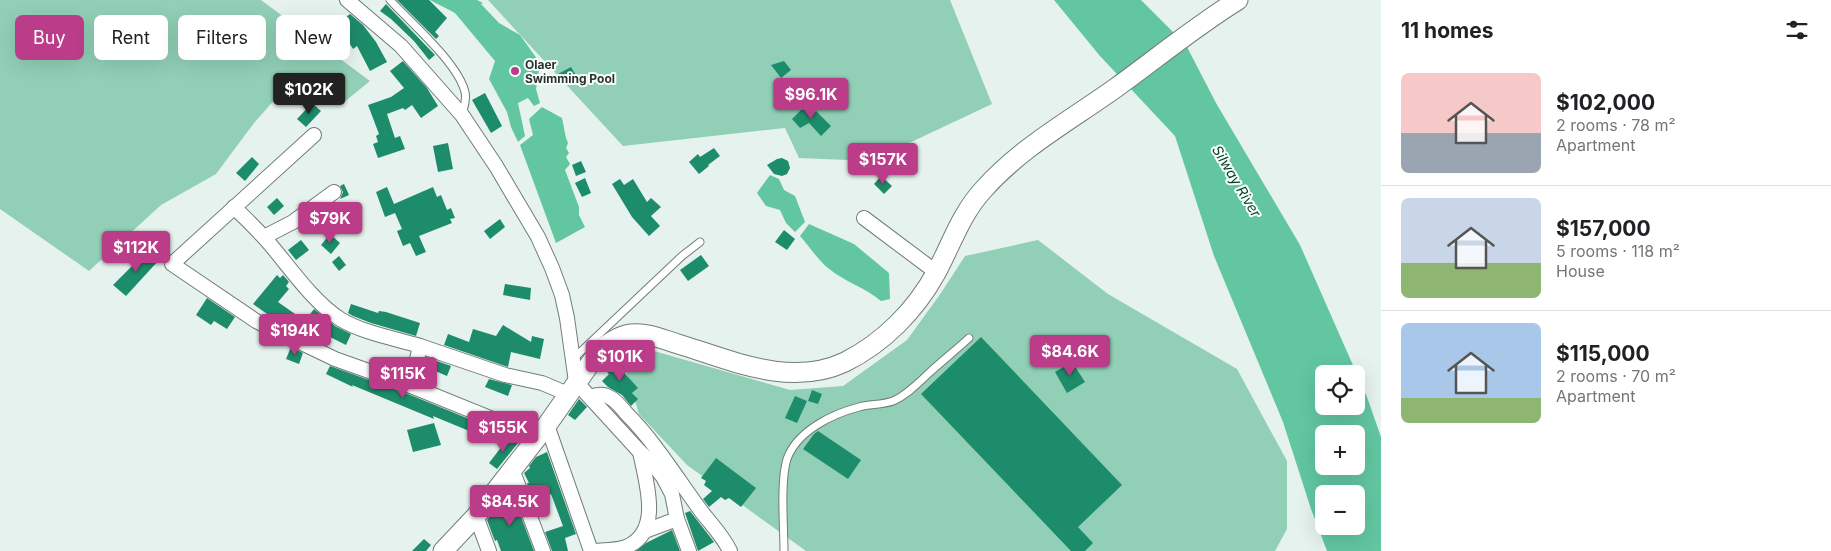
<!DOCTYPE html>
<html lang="en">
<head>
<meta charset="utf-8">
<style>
  body { margin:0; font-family:Inter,sans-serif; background:#f6f6f6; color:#202124; height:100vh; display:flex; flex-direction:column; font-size:19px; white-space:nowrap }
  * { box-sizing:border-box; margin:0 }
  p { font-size:16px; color:#757577 }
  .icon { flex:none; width:28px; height:28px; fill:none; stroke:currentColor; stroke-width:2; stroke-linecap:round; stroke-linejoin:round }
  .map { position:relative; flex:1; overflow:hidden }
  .side { display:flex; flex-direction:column; background:#fff; width:450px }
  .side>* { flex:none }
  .banner { position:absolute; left:15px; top:15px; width:475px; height:45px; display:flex; gap:10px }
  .controls { position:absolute; left:1315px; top:365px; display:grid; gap:10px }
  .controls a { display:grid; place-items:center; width:50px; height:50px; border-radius:8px; background:#fff; box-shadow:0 5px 20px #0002; font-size:25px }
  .price { position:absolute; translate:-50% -42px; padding:0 11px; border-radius:5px; background:#bb3c89; color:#fff; font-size:16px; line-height:32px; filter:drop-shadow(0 1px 2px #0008) }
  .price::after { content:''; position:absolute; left:50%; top:30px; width:15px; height:11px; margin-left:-8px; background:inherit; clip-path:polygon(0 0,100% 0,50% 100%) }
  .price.current { background:#222; color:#fff }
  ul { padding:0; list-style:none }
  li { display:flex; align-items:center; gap:15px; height:125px; padding:0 20px }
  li+li { border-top:1px solid #e0e0e0 }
  li span { display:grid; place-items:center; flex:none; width:140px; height:100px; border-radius:8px; color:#555 }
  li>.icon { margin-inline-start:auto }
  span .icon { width:60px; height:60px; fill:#fffc; stroke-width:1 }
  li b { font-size:21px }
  h2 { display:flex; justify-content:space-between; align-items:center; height:60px; padding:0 20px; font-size:21px }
  .pill { padding:0 18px; border-radius:8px; background:#fff; box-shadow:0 5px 20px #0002; font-size:18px; line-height:45px }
  .pill.current { background:#bb3c89; color:#fff }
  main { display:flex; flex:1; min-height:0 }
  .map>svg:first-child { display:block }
</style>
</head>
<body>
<main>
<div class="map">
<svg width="1381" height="551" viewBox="0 0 1381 551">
  <rect width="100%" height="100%" fill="#e6f2ed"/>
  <g fill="#91d0b6">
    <polygon points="0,0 261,0 370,81 343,103 284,89 254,123 216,174 161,205 89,271 0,209"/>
    <polygon points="488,0 950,0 992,104 871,161 799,158 785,128 623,146"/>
    <polygon points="1038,240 1108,294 1237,369 1287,461 1287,529 1275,551 806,551 687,465 639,414 624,365 640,347 790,390 843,386 907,340 941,293 965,256"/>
  </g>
  <g fill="#62c6a1" fill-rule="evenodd">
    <polygon points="430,0 477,0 483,3 481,4 499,23 520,35 540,63 536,89 540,103 534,106 528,98 518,103 525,136 518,142 511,127 507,112 489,79 495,61 455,13"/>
    <path d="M1054 0H1141L1186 45 1216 103 1300 245 1367 397 1381 437V551H1327L1311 509 1283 422 1214 256 1175 136 1100 56ZM1324 374H1356V406H1324ZM1324 434H1356V466H1324ZM1324 494H1356V526H1324Z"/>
    <polygon points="542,107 562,118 566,138 568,143 566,148 569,153 566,157 570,164 565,170 579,207 579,215 585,227 556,243 520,145 533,135 529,119"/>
    <polygon points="770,175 779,179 784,190 795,196 805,222 795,232 786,223 780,210 766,206 757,193"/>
    <path d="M809 224 854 244 889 273 890 299 881 301C866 288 845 282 828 268 820 262 808 245 800 236Z"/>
  </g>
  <g fill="#1d8c6a">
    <polygon points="397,0 429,0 447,18 435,32 439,36 436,39"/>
    <polygon points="386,4 435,55 429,60 414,41 391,19 380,11"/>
    <polygon points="350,14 363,25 376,42 387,62 370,71 357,46 353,49 340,29 345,26 342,20"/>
    <polygon points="403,61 427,88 438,106 421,118 412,105 405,110 403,108 387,114 395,138 400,136 405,149 378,158 373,144 378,142 376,136 379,134 368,105 391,97 404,88 390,71"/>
    <polygon points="784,61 791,70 781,78 771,65"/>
    <polygon points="571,67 577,77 562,85 556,75"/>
    <polygon points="485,93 502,126 491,133 472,100"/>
    <polygon points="312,103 321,111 306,127 297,119"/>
    <polygon points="808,103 831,126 821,136 809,123 800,128 792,119"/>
    <polygon points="448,143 453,169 438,172 433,146"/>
    <polygon points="714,148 720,156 708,165 709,166 699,174 689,162 698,154 700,157"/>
    <polygon points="252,157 259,164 245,181 236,173"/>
    <polygon points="782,158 788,161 790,168 787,174 782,176 774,174 767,165 777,159"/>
    <polygon points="581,161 586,172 576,176 572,165"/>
    <polygon points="881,176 892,186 884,194 874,184"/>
    <polygon points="585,178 591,193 582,197 575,183"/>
    <polygon points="620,179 624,185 633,179 647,202 651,198 661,207 651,216 660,226 649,236 632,217 612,184"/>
    <polygon points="344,184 349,195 340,199 343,192 340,186"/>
    <polygon points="387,187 394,204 433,187 437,197 441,195 447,210 451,208 455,218 450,219 452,223 419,236 426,252 416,256 410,243 403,246 397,231 402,229 395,213 385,217 376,192"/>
    <polygon points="277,198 284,206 274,215 267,207"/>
    <polygon points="500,219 505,227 490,239 484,231"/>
    <polygon points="784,230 795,239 787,250 775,242"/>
    <polygon points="330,234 340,243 331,254 321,245"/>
    <polygon points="301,240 309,250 296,260 288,250"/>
    <polygon points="147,251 159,260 126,296 113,285"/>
    <polygon points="701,255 709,266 688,281 680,270"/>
    <polygon points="339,256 346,265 339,271 332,262"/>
    <polygon points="277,275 280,278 283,275 289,282 286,286 289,289 278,302 305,321 314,309 335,326 351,334 346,345 316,330 311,338 280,323 253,304"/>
    <polygon points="505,284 531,288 530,300 503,295"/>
    <polygon points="207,298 235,317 227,329 214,321 211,325 196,315"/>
    <polygon points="351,304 378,313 379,311 386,312 420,323 416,336 371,323 353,316 348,313"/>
    <polygon points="503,325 531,342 532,336 544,339 540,359 511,352 508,367 444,345 448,334 469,342 473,329 496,336"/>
    <polygon points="981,337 1122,485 1078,527 1093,543 1085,551 1071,551 921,394"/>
    <polygon points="291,347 303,353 299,364 286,359"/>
    <polygon points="608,359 616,368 618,366 638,388 632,393 638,399 631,406 622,395 608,387 602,381 609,374 602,366"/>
    <polygon points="437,361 451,366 447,376 433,370"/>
    <polygon points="1072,362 1085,382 1067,393 1055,372"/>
    <polygon points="330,366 408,394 479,423 474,433 433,416 434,419 352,385 353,387 326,374"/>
    <polygon points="489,379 512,385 508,396 485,387"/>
    <polygon points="812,390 822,394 818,404 808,401"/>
    <polygon points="795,396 807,401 797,423 785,418"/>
    <polygon points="579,399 587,407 575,420 568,415"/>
    <polygon points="434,423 441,445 413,452 407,430"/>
    <polygon points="818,431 861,460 848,479 803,449 814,434"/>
    <polygon points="509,437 518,443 497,469 489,463"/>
    <polygon points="547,452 576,534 565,538 568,551 552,551 545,532 563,526 551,494 533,501 527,483 529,483 524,473 530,468 529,466 536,457"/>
    <polygon points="716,458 756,488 741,507 729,498 725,500 721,497 709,507 703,499 712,491 704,485 706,481 701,478"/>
    <polygon points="512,493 534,551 501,551 497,540 495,541 493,536 487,520 493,512 502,508 500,504 506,496"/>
    <polygon points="690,511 714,542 698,551 685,513"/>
    <polygon points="672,530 680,551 636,551 646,543"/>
    <polygon points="424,539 431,545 426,551 412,551"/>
  </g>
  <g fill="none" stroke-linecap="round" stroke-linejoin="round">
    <defs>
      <g id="service">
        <path d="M390 0C411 23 458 63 465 92 467 100 464 107 462 115"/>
        <polyline points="573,359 682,256 700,242"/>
        <path d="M784 551C784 527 780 481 787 459 797 431 832 414 859 407 870 404 882 405 893 401 907 395 918 383 929 373 942 361 956 350 969 338"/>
      </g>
      <g id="minor">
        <polyline points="347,0 401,46 462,115 496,166 538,237 552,268 562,295 567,318 576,382 640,452 652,463 663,477 672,494 677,519 689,551"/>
        <polyline points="314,135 172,264 256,321 335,359 411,386 522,431 535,439"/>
        <path d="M234 207C248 221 262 234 274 249 293 272 315 303 340 319 363 333 394 338 420 346L411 386"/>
        <polyline points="864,218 936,272"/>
        <polyline points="264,237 293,222 334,192"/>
        <polyline points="420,346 505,375 542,383 568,394"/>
        <path d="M591 397C597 394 604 394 609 397 616 400 621 407 626 413 655 442 676 477 701 511 711 524 723 536 730 551"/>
        <polyline points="547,425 591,551"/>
        <polyline points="512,469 543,551"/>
        <polyline points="476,516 489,551"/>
        <polyline points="645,531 677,519"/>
        <path d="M591 551C601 550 616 551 626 547 663 532 646 482 640 452"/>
      </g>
      <path id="secondary" d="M443 551 476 516 547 425 599 351C609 343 618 336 631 334 647 332 662 339 678 344 731 360 790 388 845 362 883 343 915 311 936 273 951 245 961 214 983 190 1021 147 1071 120 1117 87 1157 58 1196 26 1238 0"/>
    </defs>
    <use href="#service" stroke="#717c77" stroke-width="9"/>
    <use href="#minor" stroke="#717c77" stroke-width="16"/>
    <use href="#secondary" stroke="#717c77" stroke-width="21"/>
    <use href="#service" stroke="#fff" stroke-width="7"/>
    <use href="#minor" stroke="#fff" stroke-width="14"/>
    <use href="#secondary" stroke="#fff" stroke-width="19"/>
  </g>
  <circle fill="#bb3c89" stroke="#f5fffa" stroke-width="2" cx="515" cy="71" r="5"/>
  <g text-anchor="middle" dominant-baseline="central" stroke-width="4" stroke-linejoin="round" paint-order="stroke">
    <g font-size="12" font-weight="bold" fill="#2d312f" stroke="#f5fffa" text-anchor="start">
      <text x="525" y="64">Olaer<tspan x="525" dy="14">Swimming Pool</tspan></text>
    </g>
    <g font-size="14" font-style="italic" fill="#0d3a2b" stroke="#f5fffa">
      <text transform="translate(1237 181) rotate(59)">Silway River</text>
    </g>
  </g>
</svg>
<div class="controls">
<a><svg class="icon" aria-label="locate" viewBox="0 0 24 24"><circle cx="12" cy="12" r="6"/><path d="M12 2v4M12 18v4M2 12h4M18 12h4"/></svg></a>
<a>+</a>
<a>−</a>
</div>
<b class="price current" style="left:309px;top:115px">$102K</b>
<b class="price" style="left:811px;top:120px">$96.1K</b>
<b class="price" style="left:883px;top:185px">$157K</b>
<b class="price" style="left:330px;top:244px">$79K</b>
<b class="price" style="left:136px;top:273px">$112K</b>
<b class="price" style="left:295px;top:356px">$194K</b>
<b class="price" style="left:1070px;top:377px">$84.6K</b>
<b class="price" style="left:620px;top:382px">$101K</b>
<b class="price" style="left:403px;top:399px">$115K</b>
<b class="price" style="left:503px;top:453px">$155K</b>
<b class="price" style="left:510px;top:527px">$84.5K</b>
<div class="banner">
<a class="pill current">Buy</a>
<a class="pill">Rent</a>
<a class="pill">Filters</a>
<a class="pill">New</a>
</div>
</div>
<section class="side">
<h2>11 homes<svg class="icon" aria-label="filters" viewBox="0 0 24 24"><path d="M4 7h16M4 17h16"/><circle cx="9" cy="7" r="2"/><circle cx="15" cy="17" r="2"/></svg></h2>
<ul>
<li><span style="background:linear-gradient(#f6c9c9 60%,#9aa5b1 0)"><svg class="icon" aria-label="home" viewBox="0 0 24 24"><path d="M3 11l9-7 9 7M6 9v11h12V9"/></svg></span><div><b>$102,000</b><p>2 rooms · 78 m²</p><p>Apartment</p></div></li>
<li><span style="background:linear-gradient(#c9d6e8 65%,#8fb573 0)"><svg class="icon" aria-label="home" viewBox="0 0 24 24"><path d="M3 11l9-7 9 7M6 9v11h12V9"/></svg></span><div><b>$157,000</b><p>5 rooms · 118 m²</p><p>House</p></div></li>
<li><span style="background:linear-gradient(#a9c7e8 75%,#8fb573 0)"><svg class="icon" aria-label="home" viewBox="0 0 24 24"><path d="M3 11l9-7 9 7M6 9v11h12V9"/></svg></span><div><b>$115,000</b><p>2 rooms · 70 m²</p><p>Apartment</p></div></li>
</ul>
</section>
</main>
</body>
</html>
